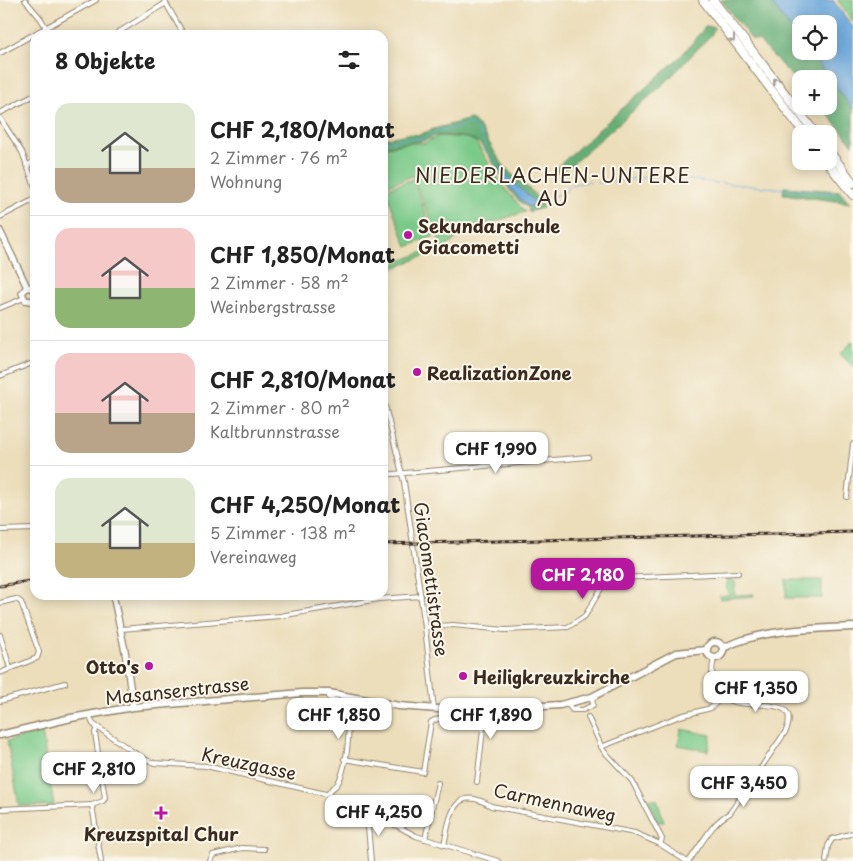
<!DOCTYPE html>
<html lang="de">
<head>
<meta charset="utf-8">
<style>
  body { margin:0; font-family:"Playpen Sans",sans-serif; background:#f2f2f2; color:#222; height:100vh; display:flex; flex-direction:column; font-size:19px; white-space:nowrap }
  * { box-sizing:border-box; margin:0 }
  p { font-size:16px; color:#767676 }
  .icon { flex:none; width:28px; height:28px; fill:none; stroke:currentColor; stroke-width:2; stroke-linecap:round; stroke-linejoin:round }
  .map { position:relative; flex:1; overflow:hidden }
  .sheet { position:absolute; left:30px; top:30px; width:358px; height:570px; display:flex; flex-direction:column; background:#fff; border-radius:15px; box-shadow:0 2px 12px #0003 }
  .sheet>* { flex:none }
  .tools { position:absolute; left:792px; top:15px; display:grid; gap:10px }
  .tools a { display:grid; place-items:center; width:45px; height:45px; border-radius:10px; background:#fff; box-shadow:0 2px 12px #0003; font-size:25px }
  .price { position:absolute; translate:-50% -42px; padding:0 11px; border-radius:10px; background:#fff; color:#222; font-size:16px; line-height:32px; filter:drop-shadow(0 1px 2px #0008) }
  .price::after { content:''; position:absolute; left:50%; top:30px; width:15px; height:11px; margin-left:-8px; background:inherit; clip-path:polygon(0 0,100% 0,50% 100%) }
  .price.active { background:#b5179e; color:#fff }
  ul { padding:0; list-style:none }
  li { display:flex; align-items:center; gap:15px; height:125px; padding:0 25px }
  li+li { border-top:1px solid #e0e0e0 }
  li span { display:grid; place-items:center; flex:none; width:140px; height:100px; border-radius:15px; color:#555 }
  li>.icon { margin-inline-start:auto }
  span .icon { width:60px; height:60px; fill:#fffc; stroke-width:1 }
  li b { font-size:21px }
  h2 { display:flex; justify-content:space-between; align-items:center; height:60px; padding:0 25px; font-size:21px }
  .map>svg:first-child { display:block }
</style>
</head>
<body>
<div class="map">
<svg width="853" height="861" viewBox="0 0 853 861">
  <rect width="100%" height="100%" fill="#fbf7ec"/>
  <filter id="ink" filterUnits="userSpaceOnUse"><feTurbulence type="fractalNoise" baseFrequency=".02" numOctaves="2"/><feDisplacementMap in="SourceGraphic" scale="10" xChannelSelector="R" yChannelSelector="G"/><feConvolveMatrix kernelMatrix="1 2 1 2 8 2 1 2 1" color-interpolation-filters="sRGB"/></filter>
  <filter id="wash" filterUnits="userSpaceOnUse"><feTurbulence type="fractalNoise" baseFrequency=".0096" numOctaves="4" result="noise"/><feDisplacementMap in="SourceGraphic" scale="20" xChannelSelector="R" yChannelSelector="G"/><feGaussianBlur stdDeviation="1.12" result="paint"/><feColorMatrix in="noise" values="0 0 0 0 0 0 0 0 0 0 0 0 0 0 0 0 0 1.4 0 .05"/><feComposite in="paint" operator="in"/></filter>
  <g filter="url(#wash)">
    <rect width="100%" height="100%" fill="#ecdebb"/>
    <g fill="#7cca8a" stroke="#5c7a54">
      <polygon points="837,0 853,0 853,22 838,1"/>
      <polygon points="439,136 467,138 476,142 503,186 525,212 465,231 443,250 413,176 382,187 383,148 407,143 424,143"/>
      <polygon points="413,179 434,236 407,247 385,189"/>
      <polygon points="431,249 432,253 383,272 383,268"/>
      <polygon points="853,341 853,367 840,354"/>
      <polygon points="728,580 733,580 736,583 734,595 754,594 754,596 720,599 719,596 730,595 726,587"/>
      <rect x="786" y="580" width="36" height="18"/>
      <polygon points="681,729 711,735 708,751 678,745"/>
      <polygon points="42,732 54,806 19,806 7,741"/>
      <polygon points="649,799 657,799 664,822 657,822"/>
    </g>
    <g fill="#65ae76" stroke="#506c4a">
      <polygon points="721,0 769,0 801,42 801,51 809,51 853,109 853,145 821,106 829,106 829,79 801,79 801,86 759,41 751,39"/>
      <polygon points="706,26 714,27 712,34 665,83 570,166 557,173 557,167 682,55"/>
      <path d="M471 119C487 132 492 153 507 169 519 183 536 190 543 208L528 212V208C504 192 498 164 480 144 474 137 443 134 435 136 430 137 426 141 421 141 408 143 396 144 383 147L382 139 408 134 419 135 434 129Z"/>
      <polygon points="784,187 840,191 850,203 783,194"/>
    </g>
    <g fill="#69a6db" stroke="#52687c">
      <polygon points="769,0 833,0 853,27 853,109 809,51 829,51 829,24 801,24 801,42"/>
      <path d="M499 164 511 180 534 201 535 206H527C515 194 502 181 499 164Z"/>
    </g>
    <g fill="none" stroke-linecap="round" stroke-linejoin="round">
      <g stroke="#69a6db" stroke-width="1">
        <path d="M382 143 405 138 423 139 438 130 453 129 469 123C480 130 483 137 486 149 488 154 495 160 499 164"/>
        <polyline points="597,183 660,176 717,183"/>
        <polyline points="721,183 840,194"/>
        <polyline points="535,203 565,192 570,185 590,181"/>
      </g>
    </g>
  </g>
  <g filter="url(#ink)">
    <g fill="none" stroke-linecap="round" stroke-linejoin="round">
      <defs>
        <g id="minor">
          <polyline points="25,0 41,19 50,35"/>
          <polyline points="164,0 184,35"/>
          <polyline points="114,35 166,3"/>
          <polyline points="0,53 96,0"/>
          <polyline points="0,113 35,95"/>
          <polyline points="0,118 22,152 35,187"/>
          <polyline points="26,165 35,162"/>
          <polyline points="0,217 35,199"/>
          <polyline points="0,308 24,298"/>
          <polyline points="0,376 35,362"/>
          <polyline points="382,394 404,482 425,627 434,709"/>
          <polyline points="382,475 588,457"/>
          <polyline points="847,497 853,444"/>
          <polyline points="0,530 35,529"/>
          <polyline points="0,603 16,599 21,602 39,652 37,658 0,673"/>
          <polyline points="425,627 453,625 505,630 568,627 585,616 602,587 618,578 738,573"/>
          <polyline points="121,629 280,616 379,599 421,596"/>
          <polyline points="0,635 10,668"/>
          <polyline points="0,701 65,683"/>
          <polyline points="568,704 572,710 583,710 593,705 592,697"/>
          <polyline points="471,711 475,717 482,717 484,721 477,782"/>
          <polyline points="89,715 93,724 142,758 154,763 206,766 347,799 416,836 498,861"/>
          <polyline points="588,717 603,750 632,781 662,839 660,844"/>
          <polyline points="97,727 95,733 105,798 103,801 92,805 101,861"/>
          <polyline points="601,747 680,716 711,708 721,698"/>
          <path d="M344 759 423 772 431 722C441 714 454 723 464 712"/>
          <path d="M328 795C329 788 335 789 338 783 347 767 353 720 344 703L329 698V693"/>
          <polyline points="0,809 92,805"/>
          <polyline points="369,810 367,815 371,861"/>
          <polyline points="425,839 438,783"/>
          <path d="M444 845C450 817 453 783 491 806L635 833 660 844 686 861"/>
          <polyline points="210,861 213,855 242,848 264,849"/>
          <path d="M689 861C702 844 711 823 730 813L786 731C808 677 696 738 714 658"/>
          <polyline points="826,861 828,846 832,839 853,833"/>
        </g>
        <g id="secondary">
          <polyline points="0,231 27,287"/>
          <polyline points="35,289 27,287 22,293 25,300 30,301 35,299"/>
          <polyline points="113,595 125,651 133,707"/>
        </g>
        <g id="primary">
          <circle cx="715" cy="650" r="8"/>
          <path d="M723 648C761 629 811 629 853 627"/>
          <polyline points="0,735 71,718 133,707 302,693 329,693 399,706 464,711 560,705 592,697 676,653 706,650"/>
        </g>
        <g id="motorway">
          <polyline points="703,0 805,134"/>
          <polyline points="713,0 816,134"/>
          <polyline points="829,151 853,183"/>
          <polyline points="826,161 853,195"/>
        </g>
      </defs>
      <use href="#minor" stroke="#94846c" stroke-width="6"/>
      <use href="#secondary" stroke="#94846c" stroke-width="8"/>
      <use href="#primary" stroke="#94846c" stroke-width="9"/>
      <use href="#motorway" stroke="#94846c" stroke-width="10"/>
      <use href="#minor" stroke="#fff" stroke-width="4"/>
      <use href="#secondary" stroke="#fff" stroke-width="5.5"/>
      <use href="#primary" stroke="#fff" stroke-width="6"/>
      <use href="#motorway" stroke="#fff" stroke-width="8"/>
      <defs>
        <g id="rail">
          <polyline points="382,544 853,532"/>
          <polyline points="0,586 35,580"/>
        </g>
      </defs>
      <use href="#rail" stroke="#3b2a1e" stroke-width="3"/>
      <use href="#rail" stroke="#fbf7ec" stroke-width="1" stroke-dasharray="4" stroke-linecap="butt"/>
    </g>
    <defs><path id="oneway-chevron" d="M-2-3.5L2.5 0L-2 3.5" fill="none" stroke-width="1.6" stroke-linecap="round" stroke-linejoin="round" transform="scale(1.25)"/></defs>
    <g stroke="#a79f9a">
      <use href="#oneway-chevron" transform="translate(732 39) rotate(53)"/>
      <use href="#oneway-chevron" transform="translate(776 81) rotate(-128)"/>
    </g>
  </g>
  <g fill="#b5179e" stroke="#fbf7ec" stroke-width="2">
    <circle cx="408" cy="235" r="5"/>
    <circle cx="417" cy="372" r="5"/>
    <circle cx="149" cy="666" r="5"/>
    <circle cx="463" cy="676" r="5"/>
    <path d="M158.5 805.5h5v5h5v5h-5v5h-5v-5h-5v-5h5z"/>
  </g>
  <g text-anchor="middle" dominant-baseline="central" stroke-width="4" stroke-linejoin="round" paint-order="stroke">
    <g font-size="18" font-weight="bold" fill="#3b2a1e" stroke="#fbf7ec" text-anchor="start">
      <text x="418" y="225">Sekundarschule<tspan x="418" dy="21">Giacometti</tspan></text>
      <text x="427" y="372">RealizationZone</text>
      <text x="139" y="666" text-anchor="end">Otto's</text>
      <text x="473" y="676">Heiligkreuzkirche</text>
      <text x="161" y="833" text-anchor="middle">Kreuzspital Chur</text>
    </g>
    <g font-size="18" fill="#3b2a1e" stroke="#fbf7ec">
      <text transform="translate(432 579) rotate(82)">Giacomettistrasse</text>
      <text transform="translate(177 690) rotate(-6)">Masanserstrasse</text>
      <text transform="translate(249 763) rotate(12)">Kreuzgasse</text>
      <text transform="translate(555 802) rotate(12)">Carmennaweg</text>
    </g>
    <g font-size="20" letter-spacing="1" fill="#3b2a1e" stroke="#fbf7ec">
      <text x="553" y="175">NIEDERLACHEN-UNTERE<tspan x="553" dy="23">AU</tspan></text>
    </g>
  </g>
</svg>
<div class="tools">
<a><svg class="icon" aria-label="locate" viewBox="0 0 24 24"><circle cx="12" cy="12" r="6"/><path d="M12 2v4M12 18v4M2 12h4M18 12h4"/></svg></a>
<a>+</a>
<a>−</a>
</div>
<b class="price" style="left:496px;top:474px">CHF 1,990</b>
<b class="price active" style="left:583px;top:600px">CHF 2,180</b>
<b class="price" style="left:756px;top:713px">CHF 1,350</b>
<b class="price" style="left:339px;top:740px">CHF 1,850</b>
<b class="price" style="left:491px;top:740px">CHF 1,890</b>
<b class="price" style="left:94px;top:794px">CHF 2,810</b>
<b class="price" style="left:744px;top:808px">CHF 3,450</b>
<b class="price" style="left:379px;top:837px">CHF 4,250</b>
<section class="sheet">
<h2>8 Objekte<svg class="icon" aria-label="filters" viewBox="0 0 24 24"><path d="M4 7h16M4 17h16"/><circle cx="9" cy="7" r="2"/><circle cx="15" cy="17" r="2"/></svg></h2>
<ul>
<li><span style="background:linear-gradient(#dfe7d0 65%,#b9a48a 0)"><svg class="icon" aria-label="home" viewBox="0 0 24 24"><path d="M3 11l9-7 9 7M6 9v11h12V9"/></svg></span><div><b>CHF 2,180/Monat</b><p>2 Zimmer · 76 m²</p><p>Wohnung</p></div></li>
<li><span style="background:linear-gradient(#f6c9c9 60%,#8fb573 0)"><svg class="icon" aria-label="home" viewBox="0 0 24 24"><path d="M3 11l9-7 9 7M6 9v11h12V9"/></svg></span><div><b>CHF 1,850/Monat</b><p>2 Zimmer · 58 m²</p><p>Weinbergstrasse</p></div></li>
<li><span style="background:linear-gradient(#f6c9c9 60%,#b9a48a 0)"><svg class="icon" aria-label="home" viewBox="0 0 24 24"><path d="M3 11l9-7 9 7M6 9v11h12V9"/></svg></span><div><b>CHF 2,810/Monat</b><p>2 Zimmer · 80 m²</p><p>Kaltbrunnstrasse</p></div></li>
<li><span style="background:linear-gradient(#dfe7d0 65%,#c2b280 0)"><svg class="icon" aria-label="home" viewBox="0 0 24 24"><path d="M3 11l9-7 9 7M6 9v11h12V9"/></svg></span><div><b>CHF 4,250/Monat</b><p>5 Zimmer · 138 m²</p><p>Vereinaweg</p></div></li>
</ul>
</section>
</div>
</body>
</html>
